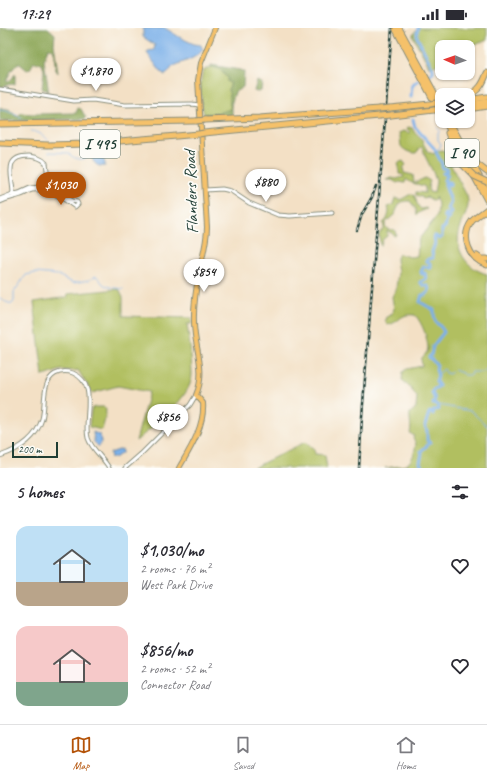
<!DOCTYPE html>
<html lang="en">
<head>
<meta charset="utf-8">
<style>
  body { margin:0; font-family:Caveat,sans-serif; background:#f7f7f7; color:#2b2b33; height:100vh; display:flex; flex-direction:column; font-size:15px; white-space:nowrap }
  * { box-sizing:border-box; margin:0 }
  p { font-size:13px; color:#7c7c81 }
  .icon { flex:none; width:22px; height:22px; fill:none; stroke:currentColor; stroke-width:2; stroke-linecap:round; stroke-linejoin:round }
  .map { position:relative; height:440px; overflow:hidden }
  .panel { display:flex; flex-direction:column; background:#fff; flex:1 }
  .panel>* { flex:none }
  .needle { width:26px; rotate:272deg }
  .buttons { position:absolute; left:435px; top:12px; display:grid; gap:8px }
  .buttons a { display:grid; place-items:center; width:40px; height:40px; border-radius:8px; background:#fff; box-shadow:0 1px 3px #0004; font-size:20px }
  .scale { position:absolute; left:12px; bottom:10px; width:46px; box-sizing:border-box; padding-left:4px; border:2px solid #1f3d34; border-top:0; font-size:11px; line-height:14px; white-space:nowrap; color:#1f3d34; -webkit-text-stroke:3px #fdfcf7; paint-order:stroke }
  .price { position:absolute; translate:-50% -34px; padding:0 9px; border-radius:14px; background:#fff; color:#222; font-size:13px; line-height:26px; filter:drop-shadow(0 1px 2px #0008) }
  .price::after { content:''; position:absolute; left:50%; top:24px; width:12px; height:9px; margin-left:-6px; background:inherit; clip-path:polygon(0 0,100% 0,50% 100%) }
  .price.selected { background:#b45309; color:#fff }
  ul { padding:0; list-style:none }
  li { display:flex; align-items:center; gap:12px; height:100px; padding:0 16px }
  li span { display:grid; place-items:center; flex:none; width:112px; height:80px; border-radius:12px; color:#555 }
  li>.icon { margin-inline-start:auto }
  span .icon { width:48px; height:48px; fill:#fffc; stroke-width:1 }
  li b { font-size:17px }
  h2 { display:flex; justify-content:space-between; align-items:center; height:48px; padding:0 16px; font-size:17px }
  .status { display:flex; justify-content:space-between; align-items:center; height:28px; padding:0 20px; background:#fff; direction:ltr }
  .status svg { height:11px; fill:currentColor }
  .dock { display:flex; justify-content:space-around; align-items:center; height:56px; border-top:1px solid #e1e1e2; background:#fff; font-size:11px; color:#7c7c81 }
  .dock a { display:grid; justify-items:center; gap:2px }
  .dock .selected { color:#b45309 }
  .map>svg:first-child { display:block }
</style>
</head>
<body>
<div class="status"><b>17:29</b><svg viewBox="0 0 49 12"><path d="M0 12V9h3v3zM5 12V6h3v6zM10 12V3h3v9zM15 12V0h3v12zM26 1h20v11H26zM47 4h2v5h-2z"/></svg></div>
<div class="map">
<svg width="487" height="440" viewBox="0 0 487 440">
  <rect width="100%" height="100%" fill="#fdfcf7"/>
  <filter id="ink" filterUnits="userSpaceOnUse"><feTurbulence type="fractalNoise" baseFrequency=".025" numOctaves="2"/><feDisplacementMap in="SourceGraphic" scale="8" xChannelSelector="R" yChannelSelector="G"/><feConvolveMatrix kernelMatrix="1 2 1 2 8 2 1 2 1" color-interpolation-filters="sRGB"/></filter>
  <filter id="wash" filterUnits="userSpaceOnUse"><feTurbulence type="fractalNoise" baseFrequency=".012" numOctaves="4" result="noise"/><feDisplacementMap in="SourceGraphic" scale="16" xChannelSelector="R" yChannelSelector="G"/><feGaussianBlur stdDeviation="0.9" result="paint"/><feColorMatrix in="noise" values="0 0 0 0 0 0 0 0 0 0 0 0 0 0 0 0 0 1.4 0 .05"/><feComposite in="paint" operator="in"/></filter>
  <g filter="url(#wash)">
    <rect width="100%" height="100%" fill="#f3e0c5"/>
    <g fill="#b1bf61" stroke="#687e4a">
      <polygon points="418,0 487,0 487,12 468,20 468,19 442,19 442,34 430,40 413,8 413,6"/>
      <path d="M211 39 220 41 231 55 228 62 231 68 230 73 231 82 229 83 204 86C201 79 199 51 203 44 204 41 208 40 211 39Z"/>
      <path d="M408 99 412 100 415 105 421 111 428 124 434 126 435 123 443 122 467 168C471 181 463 189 460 201 453 221 467 241 487 246V440H385L406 437C413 433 415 422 416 415L413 410 414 408 410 405C412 398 409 392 410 385L416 380 417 369C416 367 405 353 402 352L403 344 407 341 422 338 421 331 427 324 428 320C427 309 423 296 415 287 399 285 401 294 388 297L385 294 387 289 391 287 394 281 392 269 396 260 398 244 396 232 399 226 410 229 417 228 419 211 437 188 438 176 435 168V171L432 172 427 169 424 170 416 167V164L425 165V159C418 155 412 157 406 151L405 155 399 154 397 155 392 152H386L392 150 396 151 404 149 403 147 399 146V143L398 140 399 138 398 135 403 133 406 137 403 140 404 145 413 147 414 155 425 150 430 153 428 159 429 164 434 165 436 153 433 144 425 128 423 120 421 119 416 125C411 125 403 122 401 118 400 114 401 110 399 105L403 103 410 105V103L407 101Z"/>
      <path d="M411 166 414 167C417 172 416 177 421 181L426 180 427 181 420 184 417 187 416 181 410 173C397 172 399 180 394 187 391 190 387 192 385 196 385 203 390 201 395 202L396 207 394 208 392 205 387 203V208L383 211 381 217H380L379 206 384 199 383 195C388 192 390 184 388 179L393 177 395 170 400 172Z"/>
      <path d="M119 261 123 269V288L192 290 191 296H187C189 312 192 329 192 346 192 370 153 398 136 413L149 364 118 358 92 365 78 342C72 344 67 342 62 342 55 343 50 347 43 348L34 274 68 269 67 266Z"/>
      <polygon points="97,379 104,379 106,382 105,391 102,402 89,399 91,383 92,380"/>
      <polygon points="305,414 314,421 315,426 325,427 327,440 253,440"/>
    </g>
    <g fill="#8ca657" stroke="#567246">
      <polygon points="0,0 48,0 55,6 54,16 58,45 56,42 53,21 48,20 44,32 48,59 47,65 46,62 42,61 44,42 42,36 34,34 30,41 27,42 20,36 17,36 11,43 6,53 7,54 11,52 15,46 15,56 5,57 2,60 0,60"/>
      <path d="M211 37 240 42 244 44 243 59 235 64 231 77 232 78V88H203L204 86 218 85 231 81C228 74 232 69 228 62L231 55 227 54V50L220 41 211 39Z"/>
      <polygon points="257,53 262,55 261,63 257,64 254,63"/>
      <polygon points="0,80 4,82 9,81 17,89 21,85 34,86 76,85 78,80 81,81 86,90 84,91 0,93"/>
    </g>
    <g fill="#7cb0e9" stroke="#4e768e">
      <path d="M143 0H165L181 10 194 16 201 17 203 22C195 31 185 33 174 38 170 40 170 45 165 47L161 44 147 25 148 23 154 22 155 17 143 9Z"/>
      <path d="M96 126 102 128 105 135V138C98 139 94 136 92 130Z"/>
      <polygon points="93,404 100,407 101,414 99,419 94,414"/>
      <polygon points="122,421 123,424 115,430 111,430 110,425"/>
    </g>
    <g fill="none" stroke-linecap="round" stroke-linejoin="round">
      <g stroke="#7cb0e9" stroke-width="1">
        <path d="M0 82C10 82 15 88 24 90"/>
        <path d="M31 103C37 103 45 108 48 112"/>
        <polyline points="435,122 439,121 441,116 438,112 438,105 440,103 437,100"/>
        <path d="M49 124 68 125C73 130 81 134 89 128L93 129"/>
        <path d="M0 270 6 274 12 276 14 273V264L26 247 35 245 58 247 73 255 89 252 96 248C100 250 100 253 103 256 108 260 117 260 123 261"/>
        <polyline points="438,346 444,341 446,345 449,346 454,342 462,345 464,347 470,347 471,344 483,344 487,341"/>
        <polyline points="438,377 471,383 487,398"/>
      </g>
      <g stroke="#7cb0e9" stroke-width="3">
        <polyline points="418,0 417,4 417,9 433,41 433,45 430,47"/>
        <polyline points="411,69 412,58 418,53"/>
        <path d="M413 91 415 99 434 120 442 136V140L447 141V143L443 145 448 147 444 152 446 154 445 157 449 168 451 174 448 181 452 184 451 186H445V189L450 190 447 192 445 199 442 201V209L439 211 436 208H434L435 215 432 224 433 230 428 231 426 233 430 235V240H428L424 238 421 244 422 246 425 245 426 251 420 254 423 257 428 258 429 263 426 267H422L420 274 434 282C434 300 438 292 444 304L433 318 431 327 429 329 437 337 436 341 438 348 436 354 439 358 433 362 432 365 435 371 433 376 438 377 439 381 434 382 433 386 430 384 429 385 425 398 427 403V412L430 415 421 423 422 425 420 435 422 438V440"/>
        <polyline points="445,157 450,157 450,154 446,154"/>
      </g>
    </g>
  </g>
  <g filter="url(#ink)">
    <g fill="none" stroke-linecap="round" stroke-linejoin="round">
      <defs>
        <g id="minor">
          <polyline points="0,61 74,73 93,72 125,77 192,76 199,77"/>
          <polyline points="205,162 222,161 231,163 249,175 278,187 290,188 332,185"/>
          <path d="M13 166C13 149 2 128 29 128 36 129 42 130 46 135L48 149 52 156 50 163"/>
          <path d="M0 171 10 167 19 165 30 160 40 159 54 163 72 173 77 174 78 176 75 179C63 170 48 160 32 162 28 163 25 166 21 167 13 170 8 170 0 174"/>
          <path d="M0 428C18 422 36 411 42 391 46 377 41 354 55 346 61 343 67 343 73 345 99 356 83 390 88 410 92 422 103 429 109 440"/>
          <polyline points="125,440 141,426 190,377 196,367"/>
        </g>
        <path id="major" d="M179 440C190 421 205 398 203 375L196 367C205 347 198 328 195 307 192 286 195 265 199 245 202 230 207 215 207 199L198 52 201 35 215 0"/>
        <g id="highway">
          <polyline points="395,0 442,88"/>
          <polyline points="399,0 442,79"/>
          <path d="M468 67C479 63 483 56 487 45"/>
          <polyline points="468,72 487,69"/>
          <polyline points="468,77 487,74"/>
          <polyline points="390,80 430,76"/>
          <polyline points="468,81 487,78"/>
          <polyline points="391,87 434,82"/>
          <polyline points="205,92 259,90 379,81"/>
          <polyline points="445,93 487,172"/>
          <polyline points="449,93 487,163"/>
          <polyline points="0,96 196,93"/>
          <polyline points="204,105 379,88"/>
          <polyline points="448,105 456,126 462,136"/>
          <polyline points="0,115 48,117 86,116 199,106"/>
          <polyline points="472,129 478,137 487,144"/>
          <path d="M487 181C482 185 476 189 472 193 460 209 469 231 487 237"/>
          <polyline points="477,228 481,231 487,231"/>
        </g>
      </defs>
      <use href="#minor" stroke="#898e7c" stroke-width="5"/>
      <use href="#major" stroke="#898e7c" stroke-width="6"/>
      <use href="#highway" stroke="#898e7c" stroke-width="7"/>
      <use href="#minor" stroke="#fff" stroke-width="3"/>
      <use href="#major" stroke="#f5c16b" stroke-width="4"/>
      <use href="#highway" stroke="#f5c16b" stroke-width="5"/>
      <defs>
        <g id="rail">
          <polyline points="357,202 362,186 372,169 376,158"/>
          <polyline points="359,440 362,389 392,0"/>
        </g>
      </defs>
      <use href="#rail" stroke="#1f3d34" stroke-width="2.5"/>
      <use href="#rail" stroke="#fdfcf7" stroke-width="1" stroke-dasharray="3" stroke-linecap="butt"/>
      <defs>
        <g id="highway-bridge">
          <polyline points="430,76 442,74"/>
          <polyline points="379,81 390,80"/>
          <polyline points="434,82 442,81"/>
          <polyline points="379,88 391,87"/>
          <polyline points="196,93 205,92"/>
          <polyline points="199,106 204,105"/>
          <polyline points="462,136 474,148 487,154"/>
        </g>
      </defs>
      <use href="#highway-bridge" stroke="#898e7c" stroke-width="7" stroke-linecap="butt"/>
      <use href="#highway-bridge" stroke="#f5c16b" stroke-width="5"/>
    </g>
  </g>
  <g text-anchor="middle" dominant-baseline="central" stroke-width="3.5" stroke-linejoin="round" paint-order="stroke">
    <g fill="#fdfcf7" stroke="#62766e" stroke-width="1">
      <rect x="80" y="102" width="40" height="28" rx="3"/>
      <rect x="445" y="111" width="34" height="28" rx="3"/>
    </g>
    <g font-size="16" font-weight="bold" fill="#1f3d34">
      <text x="100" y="116">I 495</text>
      <text x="462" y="125">I 90</text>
    </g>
    <g font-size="17" fill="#1f3d34" stroke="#fdfcf7">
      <text transform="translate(191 164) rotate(-92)">Flanders Road</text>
    </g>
  </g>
</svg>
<div class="buttons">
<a><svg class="needle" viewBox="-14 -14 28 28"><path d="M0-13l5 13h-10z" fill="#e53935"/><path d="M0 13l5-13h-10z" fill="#7c7c81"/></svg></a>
<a><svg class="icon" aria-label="layers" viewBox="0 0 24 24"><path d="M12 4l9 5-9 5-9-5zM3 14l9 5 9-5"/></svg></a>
</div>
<div class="scale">200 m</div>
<b class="price" style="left:96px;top:64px">$1,870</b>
<b class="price" style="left:266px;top:175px">$880</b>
<b class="price selected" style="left:61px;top:178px">$1,030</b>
<b class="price" style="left:204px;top:265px">$854</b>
<b class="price" style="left:168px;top:410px">$856</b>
</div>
<section class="panel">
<h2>5 homes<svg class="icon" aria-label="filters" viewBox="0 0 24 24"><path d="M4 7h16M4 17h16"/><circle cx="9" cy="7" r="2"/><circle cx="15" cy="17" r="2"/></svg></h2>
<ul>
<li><span style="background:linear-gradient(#bfe0f5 70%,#b9a48a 0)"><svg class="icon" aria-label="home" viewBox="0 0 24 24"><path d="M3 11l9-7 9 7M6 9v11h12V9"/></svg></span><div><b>$1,030/mo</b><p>2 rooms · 76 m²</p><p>West Park Drive</p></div><svg class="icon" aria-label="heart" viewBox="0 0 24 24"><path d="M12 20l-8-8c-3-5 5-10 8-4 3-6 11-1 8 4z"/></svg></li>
<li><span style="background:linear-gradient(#f6c9c9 70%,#7fa58c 0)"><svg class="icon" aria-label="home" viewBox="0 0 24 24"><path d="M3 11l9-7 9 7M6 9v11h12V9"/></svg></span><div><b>$856/mo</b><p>2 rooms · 52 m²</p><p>Connector Road</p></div><svg class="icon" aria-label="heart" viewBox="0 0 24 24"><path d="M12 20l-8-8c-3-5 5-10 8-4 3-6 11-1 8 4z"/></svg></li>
</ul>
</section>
<nav class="dock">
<a class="selected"><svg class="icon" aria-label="map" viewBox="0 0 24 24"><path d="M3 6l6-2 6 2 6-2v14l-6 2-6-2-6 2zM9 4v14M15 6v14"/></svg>Map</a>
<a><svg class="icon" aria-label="saved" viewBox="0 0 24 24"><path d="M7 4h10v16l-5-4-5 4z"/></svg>Saved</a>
<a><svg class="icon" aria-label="home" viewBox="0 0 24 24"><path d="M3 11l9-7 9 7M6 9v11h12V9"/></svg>Home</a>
</nav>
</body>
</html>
